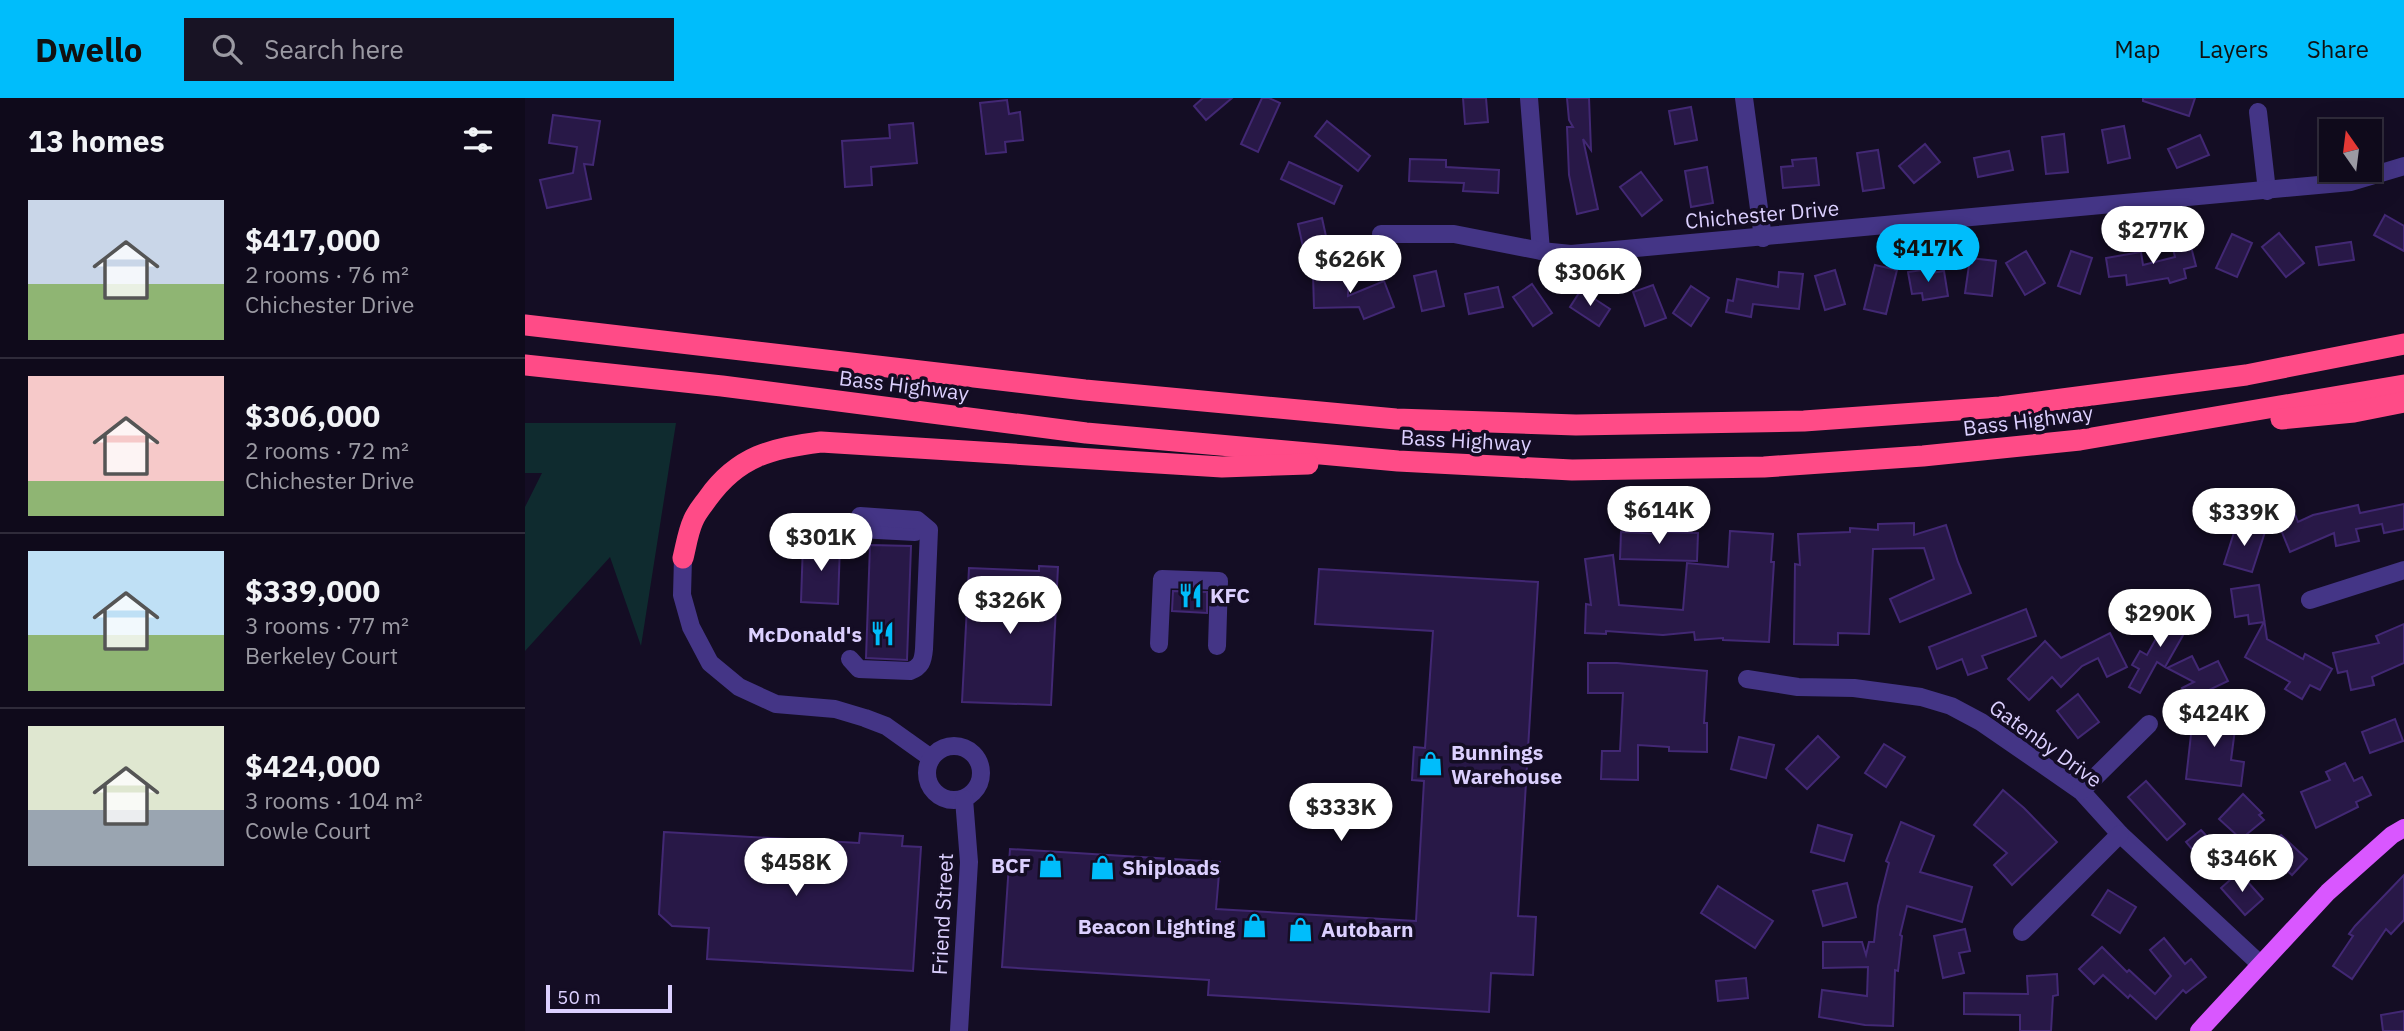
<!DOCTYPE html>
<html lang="en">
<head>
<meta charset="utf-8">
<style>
  body { margin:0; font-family:"IBM Plex Sans",sans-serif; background:#181324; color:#f1f3f6; height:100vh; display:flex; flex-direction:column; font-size:26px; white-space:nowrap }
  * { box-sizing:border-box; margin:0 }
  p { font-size:23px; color:#9b9aa3 }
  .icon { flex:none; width:38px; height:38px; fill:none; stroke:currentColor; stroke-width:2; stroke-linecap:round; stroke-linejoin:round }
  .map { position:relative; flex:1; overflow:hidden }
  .details { display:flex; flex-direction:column; background:#0f0a1b; width:525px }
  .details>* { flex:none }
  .needle { width:46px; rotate:346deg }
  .controls { position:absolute; left:1794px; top:21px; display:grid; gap:14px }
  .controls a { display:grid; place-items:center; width:63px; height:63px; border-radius:0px; background:#0f0a1b; box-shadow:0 7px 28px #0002,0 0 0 2px #2f2b3a; font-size:35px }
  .scale { position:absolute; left:21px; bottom:18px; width:126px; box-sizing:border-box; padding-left:7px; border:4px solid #dcd0ff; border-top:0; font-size:19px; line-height:24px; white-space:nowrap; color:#dcd0ff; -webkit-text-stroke:5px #140d24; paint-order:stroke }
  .price { position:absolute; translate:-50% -60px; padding:0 16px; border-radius:24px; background:#fff; color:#222; font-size:23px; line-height:46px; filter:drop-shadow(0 2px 4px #0008) }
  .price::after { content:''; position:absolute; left:50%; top:42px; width:21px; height:16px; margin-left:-10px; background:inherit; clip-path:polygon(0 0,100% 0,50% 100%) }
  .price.on { background:#00bdfb; color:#111 }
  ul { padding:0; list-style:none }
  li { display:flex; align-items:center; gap:21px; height:175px; padding:0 28px }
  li+li { border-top:2px solid #2f2b3a }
  li span { display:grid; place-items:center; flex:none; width:196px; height:140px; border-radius:0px; color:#555 }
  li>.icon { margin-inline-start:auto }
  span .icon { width:84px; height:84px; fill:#fffc; stroke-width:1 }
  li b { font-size:30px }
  h2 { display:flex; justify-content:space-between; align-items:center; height:84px; padding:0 28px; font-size:30px }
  header { display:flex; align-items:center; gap:42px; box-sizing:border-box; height:98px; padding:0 35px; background:#00bdfb; color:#111 }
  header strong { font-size:33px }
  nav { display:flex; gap:38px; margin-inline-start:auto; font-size:24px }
  .search { width:490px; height:63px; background:#181324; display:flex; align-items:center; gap:18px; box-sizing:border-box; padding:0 24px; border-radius:0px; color:#9b9aa3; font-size:26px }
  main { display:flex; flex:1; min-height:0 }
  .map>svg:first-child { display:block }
</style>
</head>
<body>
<header>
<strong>Dwello</strong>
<div class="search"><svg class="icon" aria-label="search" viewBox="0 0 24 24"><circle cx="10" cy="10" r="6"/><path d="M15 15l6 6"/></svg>Search here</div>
<nav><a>Map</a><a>Layers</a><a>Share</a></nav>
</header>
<main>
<section class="details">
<h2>13 homes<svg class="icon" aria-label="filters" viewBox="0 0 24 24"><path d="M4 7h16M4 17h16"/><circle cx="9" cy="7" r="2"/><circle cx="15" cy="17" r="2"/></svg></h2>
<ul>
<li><span style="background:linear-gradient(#c9d6e8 60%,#8fb573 0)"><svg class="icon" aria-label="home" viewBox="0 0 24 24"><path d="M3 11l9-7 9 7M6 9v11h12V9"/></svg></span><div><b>$417,000</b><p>2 rooms · 76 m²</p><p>Chichester Drive</p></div></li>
<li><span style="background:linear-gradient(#f6c9c9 75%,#8fb573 0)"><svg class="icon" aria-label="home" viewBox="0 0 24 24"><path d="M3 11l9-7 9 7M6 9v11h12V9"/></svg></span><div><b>$306,000</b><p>2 rooms · 72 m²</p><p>Chichester Drive</p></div></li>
<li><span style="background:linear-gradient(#bfe0f5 60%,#8fb573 0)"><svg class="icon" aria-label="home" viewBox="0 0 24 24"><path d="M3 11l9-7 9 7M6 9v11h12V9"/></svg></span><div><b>$339,000</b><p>3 rooms · 77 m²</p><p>Berkeley Court</p></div></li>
<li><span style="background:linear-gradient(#dfe7d0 60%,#9aa5b1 0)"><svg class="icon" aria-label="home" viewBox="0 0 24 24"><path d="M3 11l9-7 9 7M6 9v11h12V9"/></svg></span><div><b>$424,000</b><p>3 rooms · 104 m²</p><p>Cowle Court</p></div></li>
</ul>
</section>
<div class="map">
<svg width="1879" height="933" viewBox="0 0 1879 933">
  <rect width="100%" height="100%" fill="#140d24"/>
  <polygon fill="#0f2b2f" points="0,325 151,325 116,548 85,459 0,553 0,409 17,375 0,375"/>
  <g fill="#281847" stroke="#422874" stroke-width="2">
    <polygon points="678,0 707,0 681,22 669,8"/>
    <polygon points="737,0 744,0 755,5 733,54 716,46"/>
    <polygon points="938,0 961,0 963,24 940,26"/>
    <polygon points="1042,0 1064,0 1066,52 1058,41 1073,111 1052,116 1044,77 1042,29 1048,29 1044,22"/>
    <polygon points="1618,0 1670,0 1664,18 1618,3"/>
    <polygon points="482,2 484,16 495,14 498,42 480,44 481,54 461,56 455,5"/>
    <polygon points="1166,9 1172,42 1150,46 1144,13"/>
    <polygon points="28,17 75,23 68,67 59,66 66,101 22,110 15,82 48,75 52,49 24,45"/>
    <polygon points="802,23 845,58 833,73 790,38"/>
    <polygon points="388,25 392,65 346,69 347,87 320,89 317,43 365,40 364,27"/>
    <polygon points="1599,28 1605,60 1583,65 1577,32"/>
    <polygon points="1539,36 1543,74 1521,76 1517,39"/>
    <polygon points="1675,37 1684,57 1652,70 1643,51"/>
    <polygon points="1400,46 1415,64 1389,85 1374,68"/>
    <polygon points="1353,52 1359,90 1338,93 1332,55"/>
    <polygon points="1484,53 1488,72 1453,79 1449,60"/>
    <polygon points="1291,60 1294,87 1258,90 1256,69 1268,68 1267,62"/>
    <polygon points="885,61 921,62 921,69 974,72 973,95 938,93 939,85 884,83"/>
    <polygon points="764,64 817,88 809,106 756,81"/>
    <polygon points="1182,69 1188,105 1166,109 1160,73"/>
    <polygon points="1116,74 1137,102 1117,118 1095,89"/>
    <polygon points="1860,117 1879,128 1879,153 1849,137"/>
    <polygon points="797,120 804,152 780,158 773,126"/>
    <polygon points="1754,135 1779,165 1761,179 1737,149"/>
    <polygon points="1707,136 1727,145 1712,179 1691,170"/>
    <polygon points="1664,141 1671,168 1659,171 1661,180 1645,185 1643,180 1602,187 1601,177 1584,179 1581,160 1616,154 1618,167 1650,159 1647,146"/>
    <polygon points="1826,144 1829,162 1794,167 1791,149"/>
    <polygon points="1501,153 1520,185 1500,197 1481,165"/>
    <polygon points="1546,153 1567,160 1555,196 1533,188"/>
    <polygon points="1445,160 1471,163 1467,198 1440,195"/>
    <polygon points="1350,167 1372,172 1361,216 1339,211"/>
    <polygon points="1405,171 1406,175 1419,173 1423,198 1398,202 1397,195 1387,196 1383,174"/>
    <polygon points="1310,172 1320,206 1300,212 1290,178"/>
    <polygon points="911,173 919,208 897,213 889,178"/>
    <polygon points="1254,174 1278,176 1274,211 1228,206 1226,219 1201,214 1203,202 1208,203 1212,181 1253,189"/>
    <polygon points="823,175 823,198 859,183 869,209 839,221 834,209 789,210 788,176"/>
    <polygon points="1007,186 1027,215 1008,228 988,199"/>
    <polygon points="1128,187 1141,220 1120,228 1108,194"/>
    <polygon points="1166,188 1184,200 1166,228 1148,215"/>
    <polygon points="973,189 978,209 944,216 940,196"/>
    <polygon points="1056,192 1085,211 1074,228 1045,209"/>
    <polygon points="1879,406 1879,431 1859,435 1857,426 1831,431 1834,443 1811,448 1809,435 1765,454 1752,422 1769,414 1773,424 1788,417 1833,407 1835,415"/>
    <polygon points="1389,425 1389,437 1421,427 1433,464 1446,495 1375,524 1365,501 1409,481 1399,450 1348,451 1344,536 1313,535 1313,547 1269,546 1270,466 1275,467 1273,436 1325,434 1325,430 1353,432 1353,426"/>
    <polygon points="1712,425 1740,434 1727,474 1699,466"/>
    <polygon points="1205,433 1248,436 1246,464 1249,464 1244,544 1198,542 1198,540 1170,542 1169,534 1138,537 1081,533 1081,536 1060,535 1061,506 1066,507 1060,461 1088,457 1094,507 1158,512 1162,465 1203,469"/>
    <polygon points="1096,434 1137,436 1137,434 1173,435 1172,463 1095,461"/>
    <polygon points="278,445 315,446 313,506 276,504"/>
    <polygon points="345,447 386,448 382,562 341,560"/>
    <polygon points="514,468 533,469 526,607 437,604 444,470 514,473"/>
    <polygon points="794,471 1013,484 993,818 1011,819 1008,877 966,875 964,914 683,897 684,882 477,869 485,751 695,764 691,811 891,823 899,683 887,682 889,649 900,650 908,533 790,526"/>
    <polygon points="1734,487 1742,541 1778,561 1780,556 1807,571 1795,592 1785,587 1777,601 1760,591 1765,584 1720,559 1739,524 1724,526 1723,517 1710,519 1706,491"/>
    <polygon points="648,493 682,494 682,515 647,513"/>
    <polygon points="1501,511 1511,538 1457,558 1462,570 1443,577 1437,561 1412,571 1404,549"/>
    <polygon points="1647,512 1666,523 1640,569 1632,564 1615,595 1604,589 1614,571 1607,567 1615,553 1622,557"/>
    <polygon points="1879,526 1879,565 1847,579 1849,587 1826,592 1822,573 1813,575 1808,555 1854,545 1851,538"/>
    <polygon points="1585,535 1602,569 1582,579 1573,560 1557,568 1536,589 1527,579 1504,602 1483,581 1520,543 1536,560"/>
    <polygon points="1667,558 1674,572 1693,563 1703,583 1663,602 1657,590 1669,584 1642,570"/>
    <polygon points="1063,565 1092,565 1182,573 1179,625 1182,625 1182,654 1144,653 1144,649 1113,647 1113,682 1076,681 1077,653 1095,653 1098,595 1063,595"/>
    <polygon points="1553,596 1574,624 1553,640 1532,613"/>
    <polygon points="1669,610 1712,616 1706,662 1719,664 1716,688 1661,681"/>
    <polygon points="1870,621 1878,643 1845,655 1837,634"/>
    <polygon points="1293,638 1314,659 1282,691 1261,671"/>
    <polygon points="1214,639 1249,647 1241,680 1206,671"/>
    <polygon points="1359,646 1380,659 1361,689 1340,675"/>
    <polygon points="1820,665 1829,683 1837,679 1846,697 1831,704 1833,709 1791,730 1776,694 1805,682 1801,674"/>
    <polygon points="1621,683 1660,726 1642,742 1603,699"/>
    <polygon points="1478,692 1499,710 1532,744 1487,787 1469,767 1482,755 1449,727"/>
    <polygon points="1718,696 1737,715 1734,717 1739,722 1716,741 1694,721"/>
    <polygon points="1376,724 1409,738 1395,774 1447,789 1437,824 1382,808 1375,837 1377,838 1373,873 1370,872 1368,928 1340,927 1294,919 1297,892 1342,898 1343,869 1298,870 1298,844 1337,844 1341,857 1344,844 1349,844 1353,808 1364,765 1361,763"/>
    <polygon points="1293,727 1327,737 1319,763 1286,754"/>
    <polygon points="1676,732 1698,756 1682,769 1661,744"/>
    <polygon points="139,734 334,745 335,735 378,738 377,748 396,749 388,873 182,861 184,830 147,828 134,816"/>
    <polygon points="1756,737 1782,761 1767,777 1739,752"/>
    <polygon points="1714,774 1738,801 1720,817 1696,790"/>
    <polygon points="1879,777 1879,822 1866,836 1861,831 1827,881 1808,868 1828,838 1824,836 1830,828"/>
    <polygon points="1322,785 1331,819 1298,828 1288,793"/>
    <polygon points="1193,788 1248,823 1230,850 1176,815"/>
    <polygon points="1583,792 1611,809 1595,835 1567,817"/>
    <polygon points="1440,831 1445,853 1434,855 1439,875 1418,880 1409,838"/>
    <polygon points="1639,840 1660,866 1666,861 1681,879 1661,895 1658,892 1631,921 1605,897 1603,900 1578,877 1569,886 1554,871 1577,849 1602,874 1604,872 1630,896 1646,878 1625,852"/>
    <polygon points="1532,876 1533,897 1528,898 1526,933 1495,933 1495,917 1439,916 1439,895 1503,896 1502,878"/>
    <polygon points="1221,880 1223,900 1193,903 1191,883"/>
    <polygon points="1879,913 1879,933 1858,933 1856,917"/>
  </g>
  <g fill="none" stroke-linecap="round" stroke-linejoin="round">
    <g stroke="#443586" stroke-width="18">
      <polyline points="1004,0 1016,153"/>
      <polyline points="1219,0 1238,140"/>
      <polyline points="1733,14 1742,93"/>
      <polyline points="856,136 929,136 1016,153 1046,156 1826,84 1879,68"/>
      <polyline points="334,431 390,434"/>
      <polyline points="158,460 157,497 166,529 185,565 214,589 251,606 310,611 340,620 361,628 406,660"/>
      <polyline points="1785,502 1879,472"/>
      <polyline points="634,546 637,481 694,483 692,548"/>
      <path d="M325 561 334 571 385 573C396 569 398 563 399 551L404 432 392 422 335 418"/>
      <polyline points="1222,581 1273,589 1329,590 1396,599 1426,608 1456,624 1556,693 1595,736 1735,866"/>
      <circle cx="429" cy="675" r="27"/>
      <polyline points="1556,693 1624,626"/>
      <polyline points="1497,834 1595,736"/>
      <polyline points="434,933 444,764 439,701"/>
    </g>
    <polyline stroke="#d957ff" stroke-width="18" points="1674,933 1803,794 1867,737 1879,730"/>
    <g stroke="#ff4b87" stroke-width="21">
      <polyline points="0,227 560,292 871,321 1051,327 1279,323 1475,309 1721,277 1879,246"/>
      <polyline points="0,267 197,288 561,335 873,363 1047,372 1239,369 1398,358 1555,342 1879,287"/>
      <polyline points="1756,321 1829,314 1879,304"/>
      <path d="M158 460C161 448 163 434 168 423 171 415 178 407 183 400 213 358 247 350 296 344L697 369 783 366"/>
    </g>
  </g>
  <defs>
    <symbol id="restaurant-bare" viewBox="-9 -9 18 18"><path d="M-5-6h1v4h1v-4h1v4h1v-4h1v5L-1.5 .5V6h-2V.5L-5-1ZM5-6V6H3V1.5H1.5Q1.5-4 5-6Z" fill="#00bdfb" stroke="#140d24" stroke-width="2.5" paint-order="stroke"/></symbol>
    <symbol id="shop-bare" viewBox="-9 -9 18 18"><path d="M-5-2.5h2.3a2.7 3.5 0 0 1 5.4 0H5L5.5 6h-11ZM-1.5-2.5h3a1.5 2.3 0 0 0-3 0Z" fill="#00bdfb" stroke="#140d24" stroke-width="2.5" paint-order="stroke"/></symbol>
  </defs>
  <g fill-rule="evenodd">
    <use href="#restaurant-bare" x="648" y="480" width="35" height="35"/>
    <use href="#restaurant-bare" x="340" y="518" width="35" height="35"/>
    <use href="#shop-bare" x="888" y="648" width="35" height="35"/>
    <use href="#shop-bare" x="508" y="750" width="35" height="35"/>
    <use href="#shop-bare" x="560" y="752" width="35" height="35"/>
    <use href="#shop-bare" x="712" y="810" width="35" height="35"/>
    <use href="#shop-bare" x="758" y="814" width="35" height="35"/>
  </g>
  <g text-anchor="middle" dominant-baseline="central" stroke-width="7" stroke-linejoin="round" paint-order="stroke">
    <g font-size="21" fill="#dcd0ff" stroke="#140d24">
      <text transform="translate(1237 116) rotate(-5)">Chichester Drive</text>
      <text transform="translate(379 287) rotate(7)">Bass Highway</text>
      <text transform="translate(1503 322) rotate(-7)">Bass Highway</text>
      <text transform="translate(941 342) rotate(3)">Bass Highway</text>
      <text transform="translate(1521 645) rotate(36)">Gatenby Drive</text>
      <text transform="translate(417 816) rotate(-87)">Friend Street</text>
    </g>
    <g font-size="21" font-weight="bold" fill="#dcd0ff" stroke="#140d24" text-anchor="start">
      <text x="685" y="497">KFC</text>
      <text x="337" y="536" text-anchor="end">McDonald's</text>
      <text x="926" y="654">Bunnings<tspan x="926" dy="24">Warehouse</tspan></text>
      <text x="506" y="767" text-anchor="end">BCF</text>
      <text x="597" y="769">Shiploads</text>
      <text x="710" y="828" text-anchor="end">Beacon Lighting</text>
      <text x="796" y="831">Autobarn</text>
    </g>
  </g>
</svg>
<div class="controls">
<a><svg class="needle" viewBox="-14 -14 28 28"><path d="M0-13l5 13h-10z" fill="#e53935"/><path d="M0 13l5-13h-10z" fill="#9b9aa3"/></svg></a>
</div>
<div class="scale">50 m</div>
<b class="price" style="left:1628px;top:168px">$277K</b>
<b class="price on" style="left:1403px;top:186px">$417K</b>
<b class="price" style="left:825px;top:197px">$626K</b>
<b class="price" style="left:1065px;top:210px">$306K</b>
<b class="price" style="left:1134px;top:448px">$614K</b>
<b class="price" style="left:1719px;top:450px">$339K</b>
<b class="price" style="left:296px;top:475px">$301K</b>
<b class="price" style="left:485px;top:538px">$326K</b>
<b class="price" style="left:1635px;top:551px">$290K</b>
<b class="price" style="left:1689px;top:651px">$424K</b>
<b class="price" style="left:816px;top:745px">$333K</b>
<b class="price" style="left:1717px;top:796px">$346K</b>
<b class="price" style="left:271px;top:800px">$458K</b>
</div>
</main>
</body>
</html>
